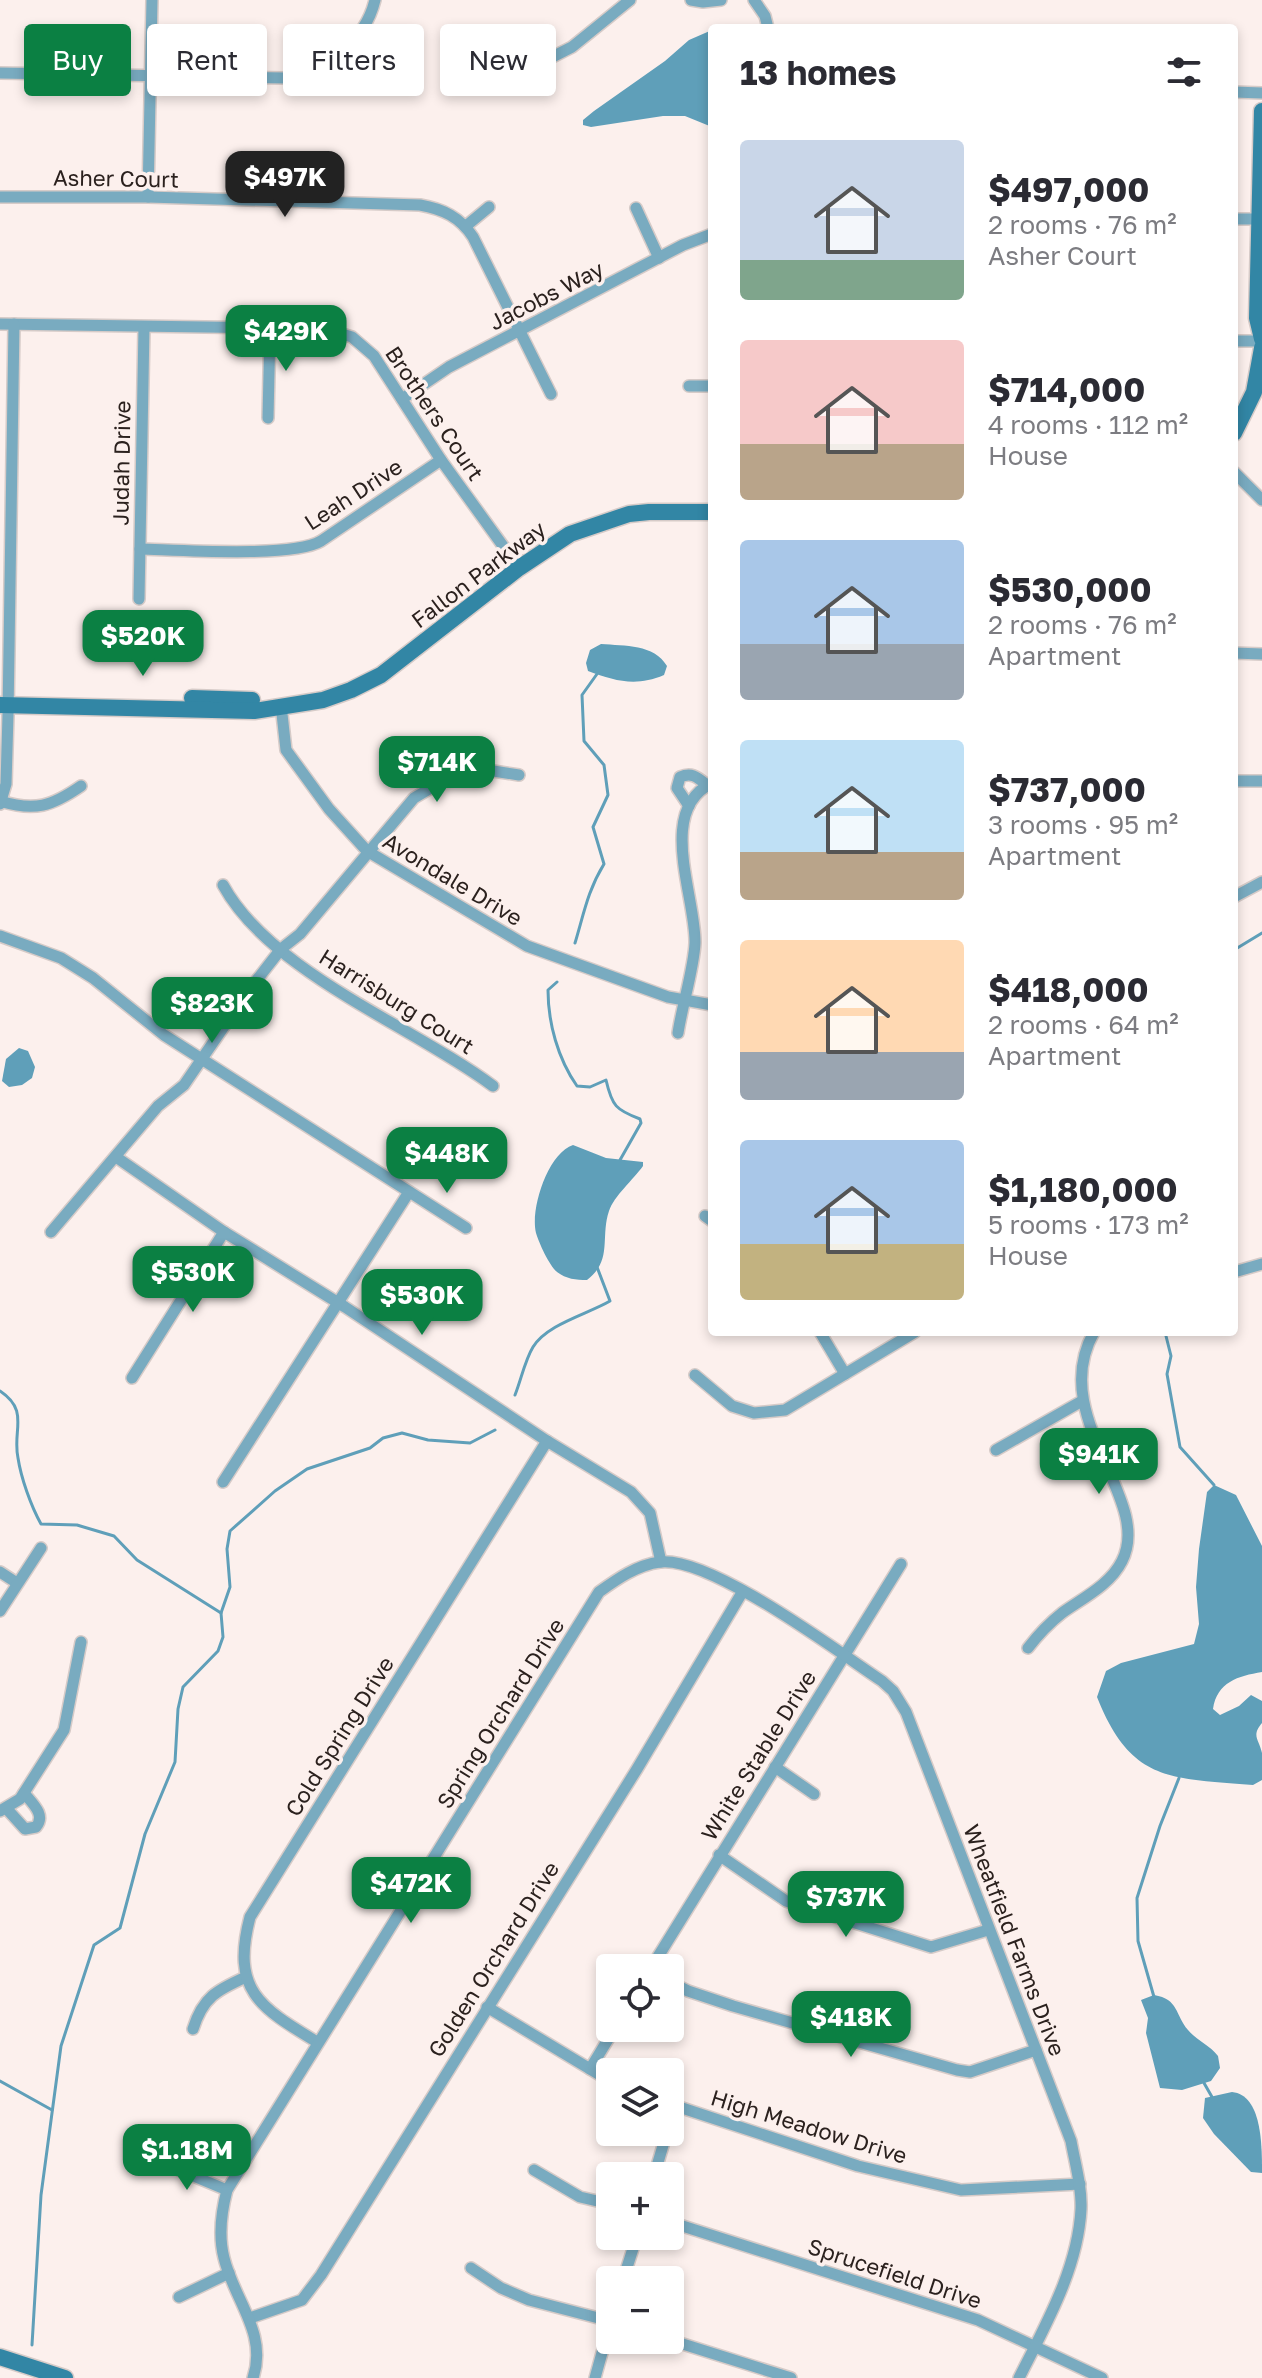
<!DOCTYPE html>
<html lang="en">
<head>
<meta charset="utf-8">
<style>
  body { margin:0; font-family:"Golos Text",sans-serif; background:#f2f2f3; color:#2b2b33; height:100vh; display:flex; flex-direction:column; font-size:30px; white-space:nowrap }
  * { box-sizing:border-box; margin:0 }
  p { font-size:26px; color:#7c7c81 }
  .icon { flex:none; width:44px; height:44px; fill:none; stroke:currentColor; stroke-width:2; stroke-linecap:round; stroke-linejoin:round }
  .map { position:relative; flex:1; overflow:hidden }
  .details { position:absolute; left:708px; top:24px; width:530px; height:1312px; display:flex; flex-direction:column; background:#fff; border-radius:8px; box-shadow:0 4px 12px #0003 }
  .details>* { flex:none }
  .hud { position:absolute; left:24px; top:24px; width:564px; height:72px; display:flex; gap:16px }
  .controls { position:absolute; left:596px; top:1954px; display:grid; gap:16px }
  .controls a { display:grid; place-items:center; width:88px; height:88px; border-radius:8px; background:#fff; box-shadow:0 4px 12px #0003; font-size:40px }
  .price { position:absolute; translate:-50% -68px; padding:0 18px; border-radius:16px; background:#0b8043; color:#fff; font-size:26px; line-height:52px; filter:drop-shadow(0 2px 4px #0008) }
  .price::after { content:''; position:absolute; left:50%; top:48px; width:24px; height:18px; margin-left:-12px; background:inherit; clip-path:polygon(0 0,100% 0,50% 100%) }
  .price.current { background:#222; color:#fff }
  ul { padding:0; list-style:none }
  li { display:flex; align-items:center; gap:24px; height:200px; padding:0 32px }
  li span { display:grid; place-items:center; flex:none; width:224px; height:160px; border-radius:8px; color:#555 }
  li>.icon { margin-inline-start:auto }
  span .icon { width:96px; height:96px; fill:#fffc; stroke-width:1 }
  li b { font-size:34px }
  h2 { display:flex; justify-content:space-between; align-items:center; height:96px; padding:0 32px; font-size:34px }
  .chip { padding:0 28px; border-radius:8px; background:#fff; box-shadow:0 4px 12px #0003; font-size:28px; line-height:72px }
  .chip.current { background:#0b8043; color:#fff }
  .map>svg:first-child { display:block }
</style>
</head>
<body>
<div class="map">
<svg width="1262" height="2378" viewBox="0 0 1262 2378">
  <rect width="100%" height="100%" fill="#fcf0ed"/>
  <g fill="#5f9fb9">
    <polygon points="712,30 712,127 685,116 663,116 591,127 583,125 583,120 594,111 665,61 689,40"/>
    <path d="M601 644C625 646 654 644 667 666L664 675C636 687 615 681 588 671L586 663 590 650Z"/>
    <polygon points="19,1048 28,1051 35,1067 32,1078 22,1085 9,1087 2,1081 6,1059"/>
    <path d="M573 1145 606 1158 643 1162V1166C633 1180 614 1196 609 1211 600 1238 613 1260 587 1280 576 1280 566 1279 557 1272 549 1265 539 1243 536 1233 530 1209 548 1153 573 1145Z"/>
    <path d="M1214 1485 1236 1495 1262 1546V1672C1238 1676 1217 1682 1213 1709L1220 1715 1239 1706 1251 1695 1262 1701V1723C1251 1736 1259 1739 1262 1753 1262 1761 1262 1771 1262 1780L1253 1785C1171 1778 1131 1783 1097 1697L1106 1671 1121 1663 1194 1644 1199 1624 1196 1587 1199 1549 1207 1492Z"/>
    <path d="M1154 1995C1179 1999 1175 2015 1188 2030 1197 2041 1210 2045 1218 2056L1220 2068 1211 2081 1182 2090 1160 2088 1146 2033 1148 2018 1141 2000Z"/>
    <path d="M1232 2092C1262 2095 1262 2145 1262 2173L1251 2172 1214 2134 1203 2118 1205 2098Z"/>
  </g>
  <g fill="none" stroke-linecap="round" stroke-linejoin="round">
    <g stroke="#5f9fb9" stroke-width="3">
      <path d="M575 943C584 913 588 890 604 864L593 827 608 795 604 765 584 741 582 695 597 674"/>
      <polyline points="1234,950 1262,933"/>
      <path d="M557 982 548 990C548 1023 558 1059 577 1086L590 1087 606 1080C612 1106 616 1110 640 1119L641 1123 620 1160"/>
      <polyline points="1165,1332 1171,1356 1167,1374 1180,1447 1214,1485"/>
      <path d="M0 1391C30 1411 12 1430 18 1458 21 1478 31 1506 41 1524L77 1525 114 1536 137 1560 221 1613"/>
      <path d="M515 1395C521 1380 525 1360 533 1347 547 1324 588 1314 610 1301L597 1267"/>
      <polyline points="1154,1997 1138,1941 1137,1898 1160,1826 1179,1778"/>
      <polyline points="0,2081 52,2110"/>
      <polyline points="1204,2083 1212,2097"/>
      <polyline points="32,2345 41,2195 61,2046 94,1945 120,1928 145,1834 175,1762 178,1709 183,1687 218,1651 223,1637 221,1613 230,1587 227,1549 230,1531 275,1491 307,1469 370,1448 383,1438 402,1433 428,1440 470,1443 495,1430"/>
    </g>
    <defs>
      <g id="street">
        <polyline points="691,0 703,2 721,0"/>
        <polyline points="754,0 765,16 768,28"/>
        <path d="M0 73 286 78C326 69 365 42 375 0"/>
        <polyline points="509,79 572,47 630,0"/>
        <polyline points="1234,92 1262,93"/>
        <path d="M0 197H148L420 205C443 209 460 217 473 237L551 394"/>
        <polyline points="148,197 152,0"/>
        <polyline points="636,208 659,258"/>
        <polyline points="1234,219 1262,219"/>
        <polyline points="466,226 489,207"/>
        <polyline points="0,324 270,328 332,331 352,337 374,356 441,460 519,568"/>
        <polyline points="1234,341 1262,341"/>
        <polyline points="689,386 712,386"/>
        <polyline points="402,399 449,367 683,245 712,234"/>
        <polyline points="268,418 270,328"/>
        <polyline points="1234,472 1262,500"/>
        <path d="M140 549C178 550 293 558 321 541L441 460"/>
        <polyline points="139,599 144,327"/>
        <polyline points="1234,653 1262,654"/>
        <polyline points="281,705 286,750 329,809 367,851 527,946 668,997 712,1005"/>
        <polyline points="1234,781 1262,781"/>
        <path d="M0 801C35 812 52 806 81 786"/>
        <polyline points="0,804 6,784 8,715 14,324"/>
        <path d="M689 806 677 788 680 777C692 772 697 777 707 785"/>
        <path d="M223 885C271 973 413 1026 493 1086"/>
        <polyline points="1234,897 1262,882"/>
        <polyline points="0,936 61,958 93,978 164,1035 466,1228"/>
        <path d="M678 1033C682 1006 694 968 695 943 696 897 656 810 712 783"/>
        <polyline points="116,1157 224,1232 345,1307 547,1441 631,1492 650,1513 661,1562"/>
        <polyline points="705,1216 712,1221"/>
        <polyline points="51,1232 158,1106 184,1085 249,990 281,949 300,934 414,798 441,782 461,774 487,770 519,775"/>
        <polyline points="1234,1272 1262,1264"/>
        <polyline points="820,1332 845,1374"/>
        <polyline points="695,1375 732,1406 754,1413 785,1410 915,1332"/>
        <polyline points="132,1378 224,1232"/>
        <polyline points="996,1450 1082,1401"/>
        <polyline points="223,1482 409,1192"/>
        <polyline points="0,1572 17,1583"/>
        <polyline points="0,1611 41,1548"/>
        <path d="M1028 1648C1038 1635 1048 1624 1062 1613 1083 1598 1110 1585 1122 1561 1154 1499 1046 1417 1094 1332"/>
        <polyline points="775,1767 814,1794"/>
        <path d="M6 1808 25 1829 36 1827C46 1815 33 1804 24 1793"/>
        <polyline points="0,1811 20,1799 64,1730 81,1642"/>
        <polyline points="719,1855 786,1901 931,1947 988,1930"/>
        <polyline points="651,1968 901,1564"/>
        <polyline points="670,1982 688,1991 733,2006 957,2070 970,2072 1036,2050"/>
        <polyline points="487,2007 610,2081"/>
        <path d="M193 2029C203 1997 217 1990 246 1977"/>
        <path d="M317 2042C259 2007 231 1990 250 1917L547 1441"/>
        <polyline points="590,2069 615,2028"/>
        <polyline points="670,2104 858,2166 961,2190 1080,2184"/>
        <polyline points="670,2123 675,2106"/>
        <polyline points="160,2162 227,2190"/>
        <polyline points="534,2170 580,2197 610,2204"/>
        <polyline points="654,2176 667,2132"/>
        <polyline points="670,2222 978,2320 1102,2378"/>
        <polyline points="471,2268 501,2288 529,2300 610,2321"/>
        <polyline points="623,2280 637,2236"/>
        <polyline points="179,2297 229,2273"/>
        <polyline points="250,2318 302,2300 321,2275 637,1769 743,1591"/>
        <polyline points="670,2340 791,2378"/>
        <path d="M253 2378C268 2333 234 2300 224 2258 218 2235 221 2213 227 2190L599 1592C617 1579 637 1565 660 1562 710 1556 837 1651 882 1681L893 1691 906 1712 1071 2141C1075 2163 1082 2187 1081 2209 1078 2269 1045 2326 1019 2378"/>
        <polyline points="595,2378 610,2324"/>
      </g>
      <g id="secondary">
        <polyline points="1262,111 1257,318 1262,339"/>
        <polyline points="1234,433 1254,392 1262,348"/>
        <polyline points="192,698 252,700"/>
        <polyline points="0,705 254,711 323,700 351,690 381,675 519,568 570,534 629,514 649,512 712,512"/>
        <polyline points="0,2357 65,2378"/>
      </g>
    </defs>
    <use href="#street" stroke="#d6cbc8" stroke-width="14"/>
    <use href="#secondary" stroke="#d6cbc8" stroke-width="19"/>
    <use href="#street" stroke="#79abc0" stroke-width="11"/>
    <use href="#secondary" stroke="#3286a5" stroke-width="16"/>
  </g>
  <g text-anchor="middle" dominant-baseline="central" stroke-width="7" stroke-linejoin="round" paint-order="stroke">
    <g font-size="22" fill="#2b211e" stroke="#fcf0ed">
      <text transform="translate(116 178) rotate(1)">Asher Court</text>
      <text transform="translate(546 295) rotate(-27)">Jacobs Way</text>
      <text transform="translate(435 413) rotate(56)">Brothers Court</text>
      <text transform="translate(121 463) rotate(-89)">Judah Drive</text>
      <text transform="translate(353 494) rotate(-33)">Leah Drive</text>
      <text transform="translate(478 574) rotate(-37)">Fallon Parkway</text>
      <text transform="translate(453 879) rotate(31)">Avondale Drive</text>
      <text transform="translate(397 1001) rotate(32)">Harrisburg Court</text>
      <text transform="translate(500 1713) rotate(-58)">Spring Orchard Drive</text>
      <text transform="translate(339 1736) rotate(-58)">Cold Spring Drive</text>
      <text transform="translate(758 1755) rotate(-58)">White Stable Drive</text>
      <text transform="translate(1015 1940) rotate(69)">Wheatfield Farms Drive</text>
      <text transform="translate(493 1959) rotate(-58)">Golden Orchard Drive</text>
      <text transform="translate(809 2126) rotate(17)">High Meadow Drive</text>
      <text transform="translate(895 2273) rotate(18)">Sprucefield Drive</text>
    </g>
  </g>
</svg>
<div class="controls">
<a><svg class="icon" aria-label="locate" viewBox="0 0 24 24"><circle cx="12" cy="12" r="6"/><path d="M12 2v4M12 18v4M2 12h4M18 12h4"/></svg></a>
<a><svg class="icon" aria-label="layers" viewBox="0 0 24 24"><path d="M12 4l9 5-9 5-9-5zM3 14l9 5 9-5"/></svg></a>
<a>+</a>
<a>−</a>
</div>
<b class="price current" style="left:285px;top:219px">$497K</b>
<b class="price" style="left:286px;top:373px">$429K</b>
<b class="price" style="left:143px;top:678px">$520K</b>
<b class="price" style="left:437px;top:804px">$714K</b>
<b class="price" style="left:212px;top:1045px">$823K</b>
<b class="price" style="left:447px;top:1195px">$448K</b>
<b class="price" style="left:193px;top:1314px">$530K</b>
<b class="price" style="left:422px;top:1337px">$530K</b>
<b class="price" style="left:1099px;top:1496px">$941K</b>
<b class="price" style="left:411px;top:1925px">$472K</b>
<b class="price" style="left:846px;top:1939px">$737K</b>
<b class="price" style="left:851px;top:2059px">$418K</b>
<b class="price" style="left:187px;top:2192px">$1.18M</b>
<div class="hud">
<a class="chip current">Buy</a>
<a class="chip">Rent</a>
<a class="chip">Filters</a>
<a class="chip">New</a>
</div>
<section class="details">
<h2>13 homes<svg class="icon" aria-label="filters" viewBox="0 0 24 24"><path d="M4 7h16M4 17h16"/><circle cx="9" cy="7" r="2"/><circle cx="15" cy="17" r="2"/></svg></h2>
<ul>
<li><span style="background:linear-gradient(#c9d6e8 75%,#7fa58c 0)"><svg class="icon" aria-label="home" viewBox="0 0 24 24"><path d="M3 11l9-7 9 7M6 9v11h12V9"/></svg></span><div><b>$497,000</b><p>2 rooms · 76 m²</p><p>Asher Court</p></div></li>
<li><span style="background:linear-gradient(#f6c9c9 65%,#b9a48a 0)"><svg class="icon" aria-label="home" viewBox="0 0 24 24"><path d="M3 11l9-7 9 7M6 9v11h12V9"/></svg></span><div><b>$714,000</b><p>4 rooms · 112 m²</p><p>House</p></div></li>
<li><span style="background:linear-gradient(#a9c7e8 65%,#9aa5b1 0)"><svg class="icon" aria-label="home" viewBox="0 0 24 24"><path d="M3 11l9-7 9 7M6 9v11h12V9"/></svg></span><div><b>$530,000</b><p>2 rooms · 76 m²</p><p>Apartment</p></div></li>
<li><span style="background:linear-gradient(#bfe0f5 70%,#b9a48a 0)"><svg class="icon" aria-label="home" viewBox="0 0 24 24"><path d="M3 11l9-7 9 7M6 9v11h12V9"/></svg></span><div><b>$737,000</b><p>3 rooms · 95 m²</p><p>Apartment</p></div></li>
<li><span style="background:linear-gradient(#ffd9b3 70%,#9aa5b1 0)"><svg class="icon" aria-label="home" viewBox="0 0 24 24"><path d="M3 11l9-7 9 7M6 9v11h12V9"/></svg></span><div><b>$418,000</b><p>2 rooms · 64 m²</p><p>Apartment</p></div></li>
<li><span style="background:linear-gradient(#a9c7e8 65%,#c2b280 0)"><svg class="icon" aria-label="home" viewBox="0 0 24 24"><path d="M3 11l9-7 9 7M6 9v11h12V9"/></svg></span><div><b>$1,180,000</b><p>5 rooms · 173 m²</p><p>House</p></div></li>
</ul>
</section>
</div>
</body>
</html>
